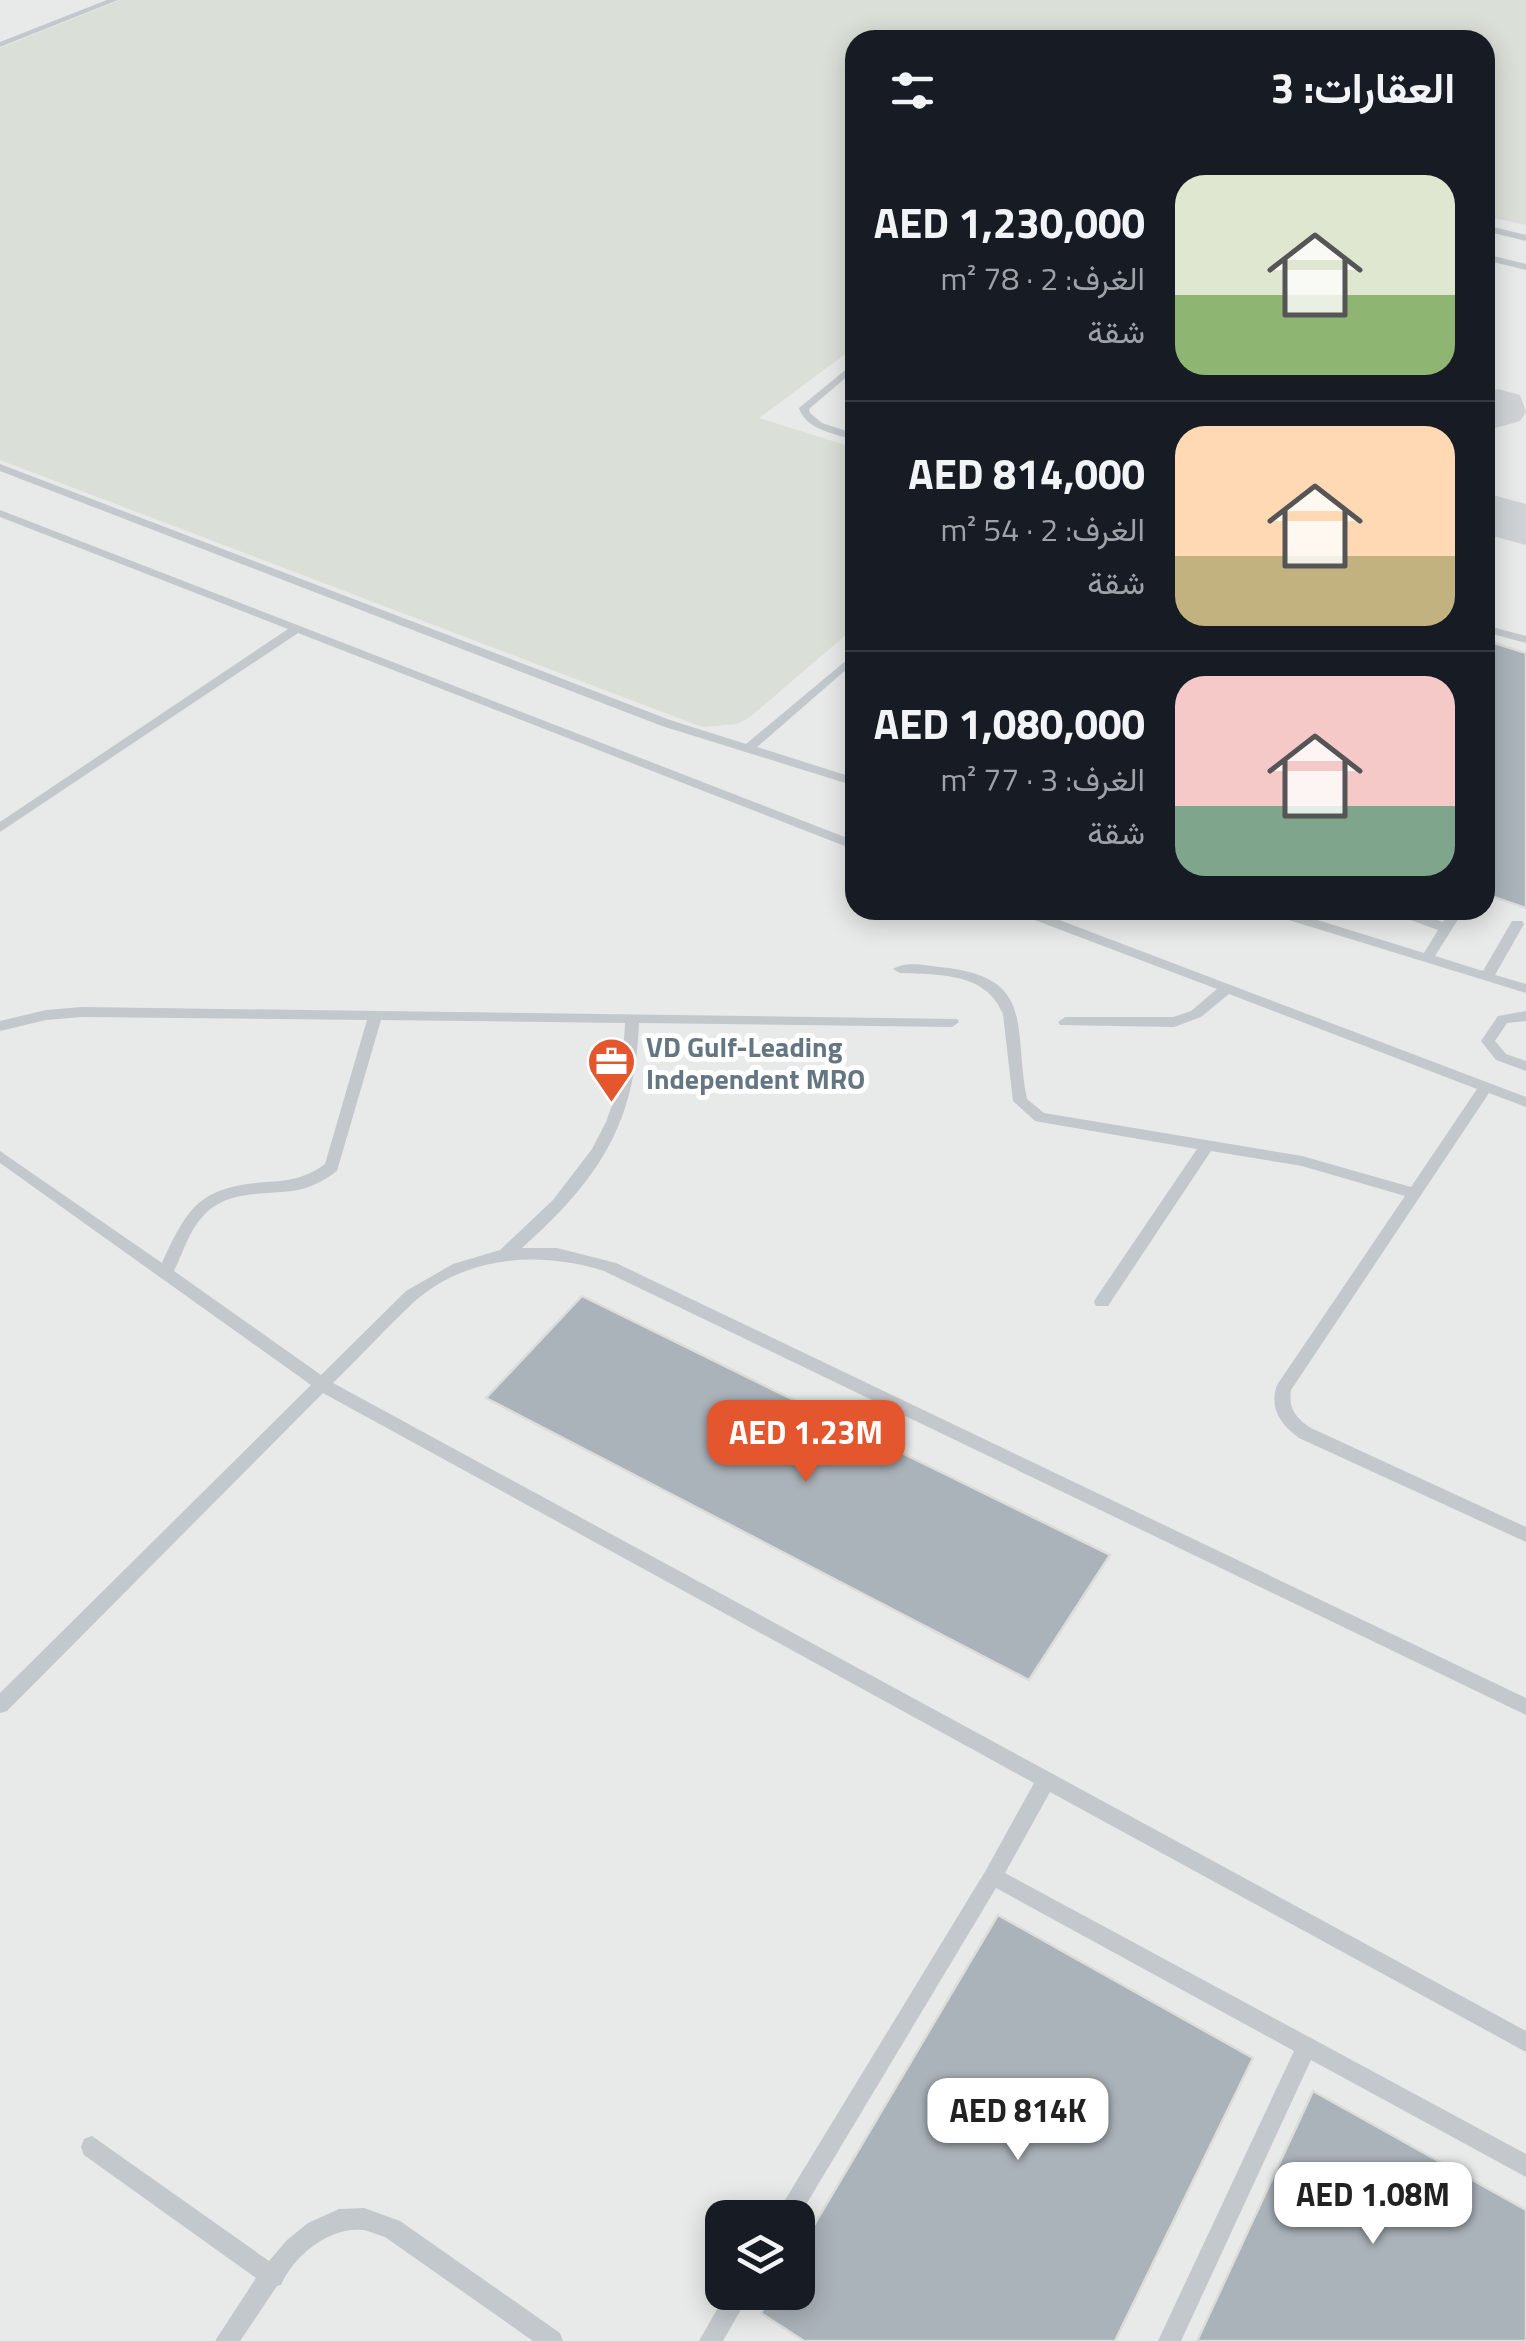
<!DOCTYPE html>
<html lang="ar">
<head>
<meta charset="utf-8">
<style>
  body { margin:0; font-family:"Titillium Web",Vazirmatn,sans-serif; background:#20242c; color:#f1f3f6; direction:rtl; height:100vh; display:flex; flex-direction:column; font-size:38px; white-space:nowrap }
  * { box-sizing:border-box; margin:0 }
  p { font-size:32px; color:#9ea1a6 }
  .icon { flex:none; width:55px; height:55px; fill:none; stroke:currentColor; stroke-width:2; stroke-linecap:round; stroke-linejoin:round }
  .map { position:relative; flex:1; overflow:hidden; direction:ltr }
  .panel { position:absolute; left:845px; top:30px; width:650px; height:890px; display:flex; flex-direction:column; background:#171b24; border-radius:30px; box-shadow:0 5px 25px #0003; direction:rtl }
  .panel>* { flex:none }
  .tools { position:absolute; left:705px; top:2200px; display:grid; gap:20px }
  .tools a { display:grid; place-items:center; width:110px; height:110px; border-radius:20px; background:#171b24; box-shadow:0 5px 25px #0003; font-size:50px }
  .price { position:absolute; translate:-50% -85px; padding:0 22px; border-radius:20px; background:#fff; color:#222; font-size:32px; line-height:65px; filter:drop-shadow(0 2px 5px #0008) }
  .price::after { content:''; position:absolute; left:50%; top:60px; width:30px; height:22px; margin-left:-15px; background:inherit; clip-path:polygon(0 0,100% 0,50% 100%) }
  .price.selected { background:#e4572e; color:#fff }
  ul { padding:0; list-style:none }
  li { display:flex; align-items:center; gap:30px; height:250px; padding:0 40px }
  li+li { border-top:2px solid #363941 }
  li span { display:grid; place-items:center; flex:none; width:280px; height:200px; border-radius:30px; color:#555 }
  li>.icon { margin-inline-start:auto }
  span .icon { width:120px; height:120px; fill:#fffc; stroke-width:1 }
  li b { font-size:42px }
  h2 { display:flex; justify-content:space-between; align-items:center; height:120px; padding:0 40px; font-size:42px }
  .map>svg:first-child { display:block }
</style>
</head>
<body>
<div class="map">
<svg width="1526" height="2341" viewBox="0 0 1526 2341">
  <rect width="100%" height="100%" fill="#fafaf8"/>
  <path fill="#e8e9e9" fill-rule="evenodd" d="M0 0H1526V2341H0ZM855 40H1485V910H855ZM722 2218H798V2292H722Z"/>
  <polygon fill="#dadfd7" points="120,0 1526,0 1526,225 1485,216 1485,40 855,40 855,347 759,418 855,448 855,627 750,717 737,724 702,727 0,460 0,48"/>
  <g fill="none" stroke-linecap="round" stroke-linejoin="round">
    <g fill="#ced2d4" fill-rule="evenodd">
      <polygon points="1498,389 1520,395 1526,412 1520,421 1485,431 1485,393"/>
      <polygon points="1485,493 1526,504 1526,545 1485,534"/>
    </g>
  </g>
  <g fill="#aab3b9" stroke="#dcdcda" stroke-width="2.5">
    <polygon points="1485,640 1526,653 1526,908 1485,894"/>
    <polygon points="582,1296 1110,1555 1029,1680 486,1398"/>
    <polygon points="998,1915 1253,2058 1115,2341 804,2341 761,2313 773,2292 798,2292 798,2252"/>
    <polygon points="1313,2091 1526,2210 1526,2341 1197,2341"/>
  </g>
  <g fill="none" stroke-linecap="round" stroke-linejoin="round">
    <g fill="#c3c8cc" fill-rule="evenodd">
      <polygon points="107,0 118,0 0,47 0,42"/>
      <polygon points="1485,225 1526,235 1526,241 1485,231"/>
      <polygon points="1485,254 1526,264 1526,270 1485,260"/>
      <path d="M855 362V370L809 409 810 413 822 423 855 434V440C835 434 806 430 799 408Z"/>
      <polygon points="0,464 670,720 746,744 855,653 855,662 757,747 855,778 855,786 662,726 0,471"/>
      <polygon points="0,510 855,841 855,850 298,633 0,832 0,822 288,629 0,517"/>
      <polygon points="1485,625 1526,636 1526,643 1485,632"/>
      <path d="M1014 910H1033L1526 1097V1107L1489 1093 1291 1390C1288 1409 1296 1418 1311 1428L1526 1527V1542L1299 1438C1280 1424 1269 1408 1277 1385L1405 1196 1302 1166 1211 1151 1108 1306H1096L1094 1302 1096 1298 1197 1149 1040 1122 1035 1121 1013 1101 1003 1014C986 972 939 975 900 973L893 969C905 961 925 965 939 967 1038 976 1012 1027 1027 1099L1044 1113 1302 1156 1411 1187 1477 1089 1229 994 1201 1017 1174 1027 1060 1025 1058 1022 1065 1017H1173L1191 1011 1217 989 1016 913Z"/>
      <polygon points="1264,910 1285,910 1424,953 1438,930 1391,913 1389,910 1409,910 1443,922 1450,910 1464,910 1435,956 1483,971 1512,921 1522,921 1524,924 1495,975 1526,984 1526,993 1266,913"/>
      <path d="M82 1007 957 1019 959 1022 952 1027 639 1023C635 1126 597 1181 522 1248H557L616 1263 1526 1698V1715L604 1271C540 1251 468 1255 415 1301 387 1327 361 1356 333 1383L1526 2031V2052L1050 1792 1005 1873 1526 2154V2177L1311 2060 1181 2341H1158L1294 2051 996 1888 798 2218H774L986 1870 1034 1783 323 1393 7 1711 0 1713V1693L311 1385 0 1163V1151L162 1263C188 1206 200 1187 266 1182 289 1181 306 1178 325 1164L367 1020 82 1017 46 1020 0 1031V1021L46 1010ZM381 1020 625 1023 623 1057 617 1091 606 1122 592 1149 553 1200 500 1250 453 1264 406 1291 321 1375 174 1271C183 1253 189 1230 204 1215 230 1187 268 1197 302 1189 316 1185 326 1179 337 1171Z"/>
      <polygon points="1526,1011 1526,1021 1507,1023 1495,1041 1506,1054 1526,1061 1526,1071 1496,1060 1481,1041 1498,1016"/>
      <path d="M92 2136 269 2261 287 2240 308 2223 339 2209 364 2208 400 2221 560 2333 563 2341H533L385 2237C378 2235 370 2231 363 2230 330 2226 293 2256 281 2285L277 2286 240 2341H215L256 2278 84 2155 81 2147 84 2139Z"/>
      <polygon points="727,2292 751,2292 723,2341 699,2341"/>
    </g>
  </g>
  <defs>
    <symbol id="office-pin" viewBox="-11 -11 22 30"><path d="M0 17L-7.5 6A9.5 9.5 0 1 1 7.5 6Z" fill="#e4572e" stroke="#fff"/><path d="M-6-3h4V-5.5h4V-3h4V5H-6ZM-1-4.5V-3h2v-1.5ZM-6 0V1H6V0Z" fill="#fff"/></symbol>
  </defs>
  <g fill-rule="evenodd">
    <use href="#office-pin" x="584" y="1034" width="55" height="75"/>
  </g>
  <g text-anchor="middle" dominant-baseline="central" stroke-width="10" stroke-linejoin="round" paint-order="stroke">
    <g font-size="28" font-weight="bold" fill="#657683" stroke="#fff" text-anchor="start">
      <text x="646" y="1046">VD Gulf-Leading<tspan x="646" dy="32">Independent MRO</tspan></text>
    </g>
  </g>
</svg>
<div class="tools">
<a><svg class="icon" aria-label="layers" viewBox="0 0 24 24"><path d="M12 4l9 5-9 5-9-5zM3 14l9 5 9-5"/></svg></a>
</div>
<b class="price selected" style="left:806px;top:1485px">AED 1.23M</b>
<b class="price" style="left:1018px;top:2163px">AED 814K</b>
<b class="price" style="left:1373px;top:2247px">AED 1.08M</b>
<section class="panel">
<h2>العقارات: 3<svg class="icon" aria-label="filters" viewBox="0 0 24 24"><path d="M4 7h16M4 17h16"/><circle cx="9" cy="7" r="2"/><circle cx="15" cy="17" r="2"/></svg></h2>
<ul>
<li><span style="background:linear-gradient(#dfe7d0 60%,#8fb573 0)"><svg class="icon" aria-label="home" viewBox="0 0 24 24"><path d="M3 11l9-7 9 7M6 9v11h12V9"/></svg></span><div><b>AED 1,230,000</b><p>الغرف: 2 · 78 m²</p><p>شقة</p></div></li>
<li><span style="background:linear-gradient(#ffd9b3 65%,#c2b280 0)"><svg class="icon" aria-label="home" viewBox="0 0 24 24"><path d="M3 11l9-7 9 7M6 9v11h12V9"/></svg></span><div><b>AED 814,000</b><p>الغرف: 2 · 54 m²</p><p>شقة</p></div></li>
<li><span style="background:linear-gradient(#f6c9c9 65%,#7fa58c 0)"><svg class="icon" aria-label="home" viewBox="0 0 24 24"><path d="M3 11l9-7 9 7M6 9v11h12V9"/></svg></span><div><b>AED 1,080,000</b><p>الغرف: 3 · 77 m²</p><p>شقة</p></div></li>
</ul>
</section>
</div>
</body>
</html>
